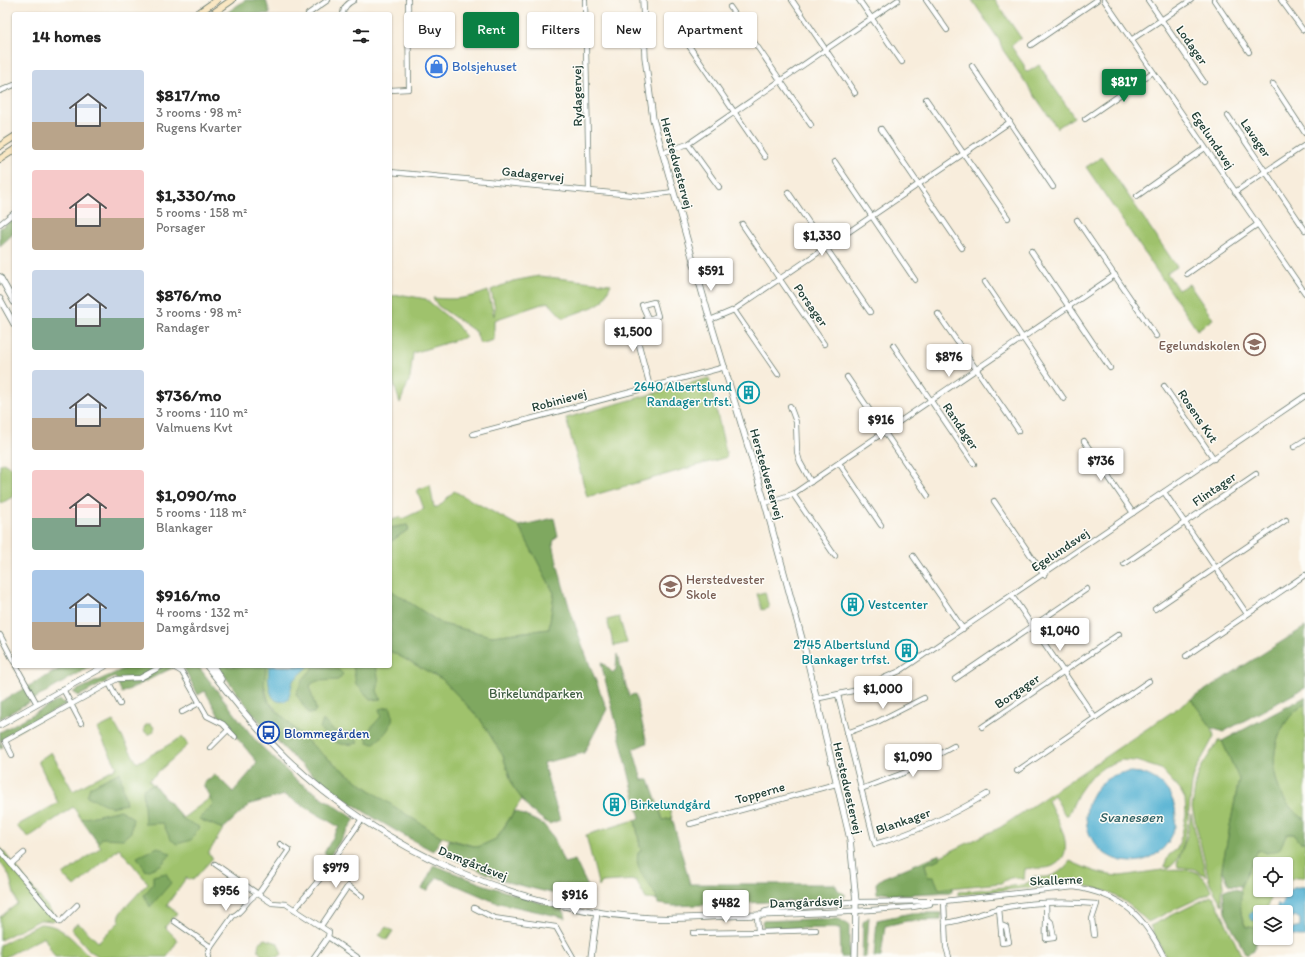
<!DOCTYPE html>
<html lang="en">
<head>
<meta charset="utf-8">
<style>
  body { margin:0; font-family:Itim,sans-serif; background:#f2f2f2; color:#222; height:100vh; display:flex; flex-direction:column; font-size:15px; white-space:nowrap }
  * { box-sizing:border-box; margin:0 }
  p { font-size:13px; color:#767676 }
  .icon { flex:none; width:22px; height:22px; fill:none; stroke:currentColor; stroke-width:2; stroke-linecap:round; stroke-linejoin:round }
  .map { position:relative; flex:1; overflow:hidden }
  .details { position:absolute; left:12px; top:12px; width:380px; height:656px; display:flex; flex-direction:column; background:#fff; border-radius:4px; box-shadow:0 1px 3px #0004 }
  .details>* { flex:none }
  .hud { position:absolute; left:404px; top:12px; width:380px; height:36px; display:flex; gap:8px }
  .tools { position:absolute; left:1253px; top:857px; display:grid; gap:8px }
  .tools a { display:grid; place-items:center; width:40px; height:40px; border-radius:4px; background:#fff; box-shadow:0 1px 3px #0004; font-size:20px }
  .price { position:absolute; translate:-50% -34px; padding:0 9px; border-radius:4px; background:#fff; color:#222; font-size:13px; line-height:26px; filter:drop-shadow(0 1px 2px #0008) }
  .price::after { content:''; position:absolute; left:50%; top:24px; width:12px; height:9px; margin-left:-6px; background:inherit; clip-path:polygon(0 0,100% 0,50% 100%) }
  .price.on { background:#0b8043; color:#fff }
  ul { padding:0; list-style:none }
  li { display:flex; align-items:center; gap:12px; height:100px; padding:0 20px }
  li span { display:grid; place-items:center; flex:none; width:112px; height:80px; border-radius:4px; color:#555 }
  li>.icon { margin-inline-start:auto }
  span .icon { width:48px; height:48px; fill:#fffc; stroke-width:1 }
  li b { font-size:17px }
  h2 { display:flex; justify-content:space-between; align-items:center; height:48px; padding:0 20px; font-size:17px }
  .tag { padding:0 14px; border-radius:4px; background:#fff; box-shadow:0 1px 3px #0004; font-size:14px; line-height:36px }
  .tag.on { background:#0b8043; color:#fff }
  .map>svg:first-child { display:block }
</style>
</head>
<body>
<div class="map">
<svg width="1305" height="957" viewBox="0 0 1305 957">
  <rect width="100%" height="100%" fill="#fdfcf7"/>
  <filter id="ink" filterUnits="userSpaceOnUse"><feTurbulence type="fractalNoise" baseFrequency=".025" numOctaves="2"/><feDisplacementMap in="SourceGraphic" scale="8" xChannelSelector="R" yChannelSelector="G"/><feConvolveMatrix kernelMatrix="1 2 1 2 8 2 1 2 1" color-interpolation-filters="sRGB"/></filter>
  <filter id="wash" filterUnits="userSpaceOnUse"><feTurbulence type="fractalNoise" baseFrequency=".012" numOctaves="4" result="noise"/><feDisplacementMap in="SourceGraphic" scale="16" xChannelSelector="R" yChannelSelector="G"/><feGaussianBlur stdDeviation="0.9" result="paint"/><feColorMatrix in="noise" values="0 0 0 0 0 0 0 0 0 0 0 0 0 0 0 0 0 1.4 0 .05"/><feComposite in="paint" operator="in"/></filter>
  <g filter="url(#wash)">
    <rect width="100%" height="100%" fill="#f8eddc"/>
    <g fill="#9fc26c" stroke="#5f8050">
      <polygon points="972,0 995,0 1021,38 1011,46 1024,65 1025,71 1028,72 1039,65 1074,117 1057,128 1003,50 999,40"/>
      <polygon points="1102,157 1177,267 1167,273 1178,290 1189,284 1213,319 1197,330 1086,167"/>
      <path d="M539 276 611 284 603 301 593 307 563 318 548 302 494 320V340L480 344 476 332 438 306 433 298C455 300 467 299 488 291L494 316 495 309 491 290 513 281Z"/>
      <polygon points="404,295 426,299 456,324 466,337 413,353 410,378 400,403 390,372 390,296"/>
      <polygon points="709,378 727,457 587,497 566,418"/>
      <polygon points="3,463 14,469 14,496 0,504 0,465"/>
      <polygon points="430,485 434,507 438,507 454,491 519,526 554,593 549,629 492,636 442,624 392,591 390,588 390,542 409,529 407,525 390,528 390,521 400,517 402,519 424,509 417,490"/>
      <polygon points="765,592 769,608 762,610 757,594"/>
      <polygon points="619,617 627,643 614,646 607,620"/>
      <polygon points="390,651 442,679 480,719 503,756 513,787 522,799 496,839 478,847 442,837 395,808 349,775 307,742 269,702 263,680 267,666 390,666"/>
      <path d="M1191 699 1212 728 1214 736C1208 749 1199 762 1194 775 1188 796 1190 858 1168 868L1164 866 1169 855 1177 849 1182 834 1186 814 1185 799 1180 790 1161 769 1136 761 1121 760 1104 767 1089 778 1078 794 1068 815H1065L1054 795 1048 800C1056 819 1080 852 1053 866 1045 870 1033 867 1025 869L1024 880C1014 876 1010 877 1001 883L939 889 928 877 925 864 940 859 941 856 1001 827Z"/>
      <path d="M1305 704V819C1264 796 1264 729 1305 704Z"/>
      <polygon points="113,721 137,763 182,737 188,745 149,780 183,818 210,798 213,804 199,819 223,829 208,854 213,858 193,880 186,878 167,905 177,913 165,927 178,940 167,957 100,957 90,951 71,929 78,923 98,942 119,922 120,913 148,883 119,848 75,887 63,875 101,847 73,807 29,837 16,826 58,803 38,761 51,752 73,791 117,767 97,729"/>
      <circle cx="149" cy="729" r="5"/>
      <polygon points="1218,741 1222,741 1239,779 1222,868 1224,886 1221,892 1222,905 1210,884 1192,808 1196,780 1202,766"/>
      <polygon points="668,804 672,818 663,820 659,807"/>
      <polygon points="1191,814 1206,876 1194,869 1178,867 1177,864 1187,836"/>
      <polygon points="635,820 641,851 638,853 658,900 646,899 636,880 602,882 599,887 586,835"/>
      <path d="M1287 834H1294L1300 842H1305V877H1295L1286 883V864H1260V890H1276L1271 894 1266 912H1260V928L1246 927C1240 916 1238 899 1241 887 1243 875 1253 861 1258 849L1267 853Z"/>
      <polygon points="0,847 56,918 53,921 40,920 0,940 0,917 17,904 9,875 0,862"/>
      <path d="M1070 861C1087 869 1101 875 1120 876 1140 874 1180 864 1198 873 1205 877 1208 884 1211 891L1210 893 1148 922C1122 896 1103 885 1065 884L958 895V892L1022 885 1029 882 1034 876C1050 880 1061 873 1070 861Z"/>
      <polygon points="1211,896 1214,897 1242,957 1166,957 1150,926"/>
      <path d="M40 924C62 924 76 943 90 957H55L44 937 5 957H0V945Z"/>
      <polygon points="386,927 393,931 387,940 379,935"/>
      <polygon points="265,939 278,943 282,954 278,957 261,955 258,949 259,943"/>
    </g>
    <g fill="#7fa860" stroke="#4f724a">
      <polygon points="245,0 266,0 270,14 225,14"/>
      <polygon points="14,219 14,233 0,246 0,228"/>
      <path d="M554 518 558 536 555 538 553 543C564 601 585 654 607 709L584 753 543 763 560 820 549 824 530 810 513 787 503 756 480 719 442 679 390 651V588L392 591 442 624 492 636 549 629 554 593 519 526Z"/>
      <polygon points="407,525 409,529 390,542 390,528"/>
      <polygon points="1305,627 1305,688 1223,732 1212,728 1191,699"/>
      <path d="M617 654 629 696 635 694 647 743 633 749 642 780H649L663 820 672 818 690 884H835L838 890 846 895 841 899 674 906 658 904C656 885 633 875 638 853L641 851 635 820 640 818 601 663 604 664 613 673 616 669Z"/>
      <polygon points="65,666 91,666 0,719 0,702"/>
      <polygon points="130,666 176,666 122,693 115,677 79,696 73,692"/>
      <polygon points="183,666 198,666 256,741 296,780 355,819 330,856 324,853 339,827 285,795 250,804 223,829 199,819 213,804 203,784 215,774 233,792 253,769 257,762 219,716 205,691 198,695"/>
      <path d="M218 666H267C264 678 263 689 268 701 272 708 282 715 287 721 332 768 388 803 442 837L433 851C383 825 335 796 294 758 265 731 240 698 218 666Z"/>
      <polygon points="315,666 339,670 343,674 338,680 317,681 311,684 310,689 316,709 314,713 309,714 296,694 303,679"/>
      <polygon points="353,666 376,666 379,682 377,691 381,699 371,700 356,684"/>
      <path d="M1305 697V704C1264 729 1264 796 1305 819V842H1300L1294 834H1287L1279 850 1267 853 1258 850 1241 886 1229 885 1222 868 1239 779 1222 741Z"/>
      <polygon points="59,700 67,704 0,741 3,747 0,749 0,732"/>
      <path d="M390 707C398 722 385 735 373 744L368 742 366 735C369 728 377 722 381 716L379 709Z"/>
      <path d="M323 720 334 731 354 733 358 743C340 747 332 743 320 729Z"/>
      <polygon points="120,772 126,804 111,807 87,796 90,787"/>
      <polygon points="153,784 183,819 199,827 191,840 177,844 170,839 163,823 145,824 143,789"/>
      <polygon points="120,810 133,818 131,832 123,839 102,838 98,843 81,819"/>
      <polygon points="515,811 543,824 554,838 564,863 575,860 588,887 591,903 507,882 444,855 449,840 478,847 496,839"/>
      <polygon points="158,847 171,854 161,865 146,871 137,857"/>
      <polygon points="940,854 940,859 925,864 928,877 934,877 939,889 952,887 952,892 892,895 886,892 877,894 876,883 882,878"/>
      <polygon points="434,865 482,884 563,910 566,918 495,902 437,877 427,891 422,889"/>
      <polygon points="166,873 171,883 150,907 144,895 153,884 153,876"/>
      <path d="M1227 889H1235L1241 891C1241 904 1239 916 1246 927L1260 928 1254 951 1246 955 1225 913 1223 891Z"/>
      <polygon points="911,913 941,913 941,920 907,921 885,926 881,957 874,957 877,920"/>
      <polygon points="869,917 866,957 862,957 863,922"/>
      <polygon points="813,919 839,919 849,925 849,957 841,957 840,928 767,929 763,927 762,921"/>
    </g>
    <g fill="#53b1d2" stroke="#397783">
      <path d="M269 666H309L293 681 288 700C267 709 268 678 269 666Z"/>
      <circle cx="1131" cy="817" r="45"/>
      <path d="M1305 887V937H1298L1288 934 1292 929 1300 927V919L1295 916 1289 920 1290 927 1286 933V912H1276L1278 903 1281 906 1288 894H1287L1284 898 1281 897C1288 889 1295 886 1305 887Z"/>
      <circle cx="1254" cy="916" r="4.5"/>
    </g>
  </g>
  <g filter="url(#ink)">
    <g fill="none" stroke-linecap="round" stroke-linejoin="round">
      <defs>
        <g id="minor">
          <polyline points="585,0 589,191"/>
          <polyline points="792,0 855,93"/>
          <polyline points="859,0 902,62"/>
          <polyline points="926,0 947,30"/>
          <polyline points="1104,0 1305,293"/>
          <polyline points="1148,0 1204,82"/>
          <polyline points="1214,0 1249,52"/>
          <polyline points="1281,0 1303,30"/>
          <polyline points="730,7 811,125"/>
          <polyline points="308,14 328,0"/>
          <path d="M343 14C343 7 348 3 354 0"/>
          <polyline points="685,40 765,157"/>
          <polyline points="1131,40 1191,0"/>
          <polyline points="1031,45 1097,0"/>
          <polyline points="972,66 1053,187"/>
          <polyline points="1273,84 1305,133"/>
          <polyline points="390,90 409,89 408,0"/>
          <polyline points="0,91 14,85"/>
          <polyline points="926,99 1008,218"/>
          <polyline points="1228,116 1305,230"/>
          <polyline points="1085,119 1153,72"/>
          <polyline points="881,129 962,248"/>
          <polyline points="688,144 719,187"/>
          <polyline points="662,153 688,144 898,0"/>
          <polyline points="835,162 915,280"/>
          <polyline points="390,172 643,196 673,192"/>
          <polyline points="788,192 870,312"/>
          <polyline points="1235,192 1305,145"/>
          <polyline points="1137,196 1205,148"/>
          <polyline points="1077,220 1156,336"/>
          <polyline points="0,224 14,213"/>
          <polyline points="742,224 824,344"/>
          <polyline points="1031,251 1110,368"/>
          <polyline points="1187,274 1258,224"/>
          <polyline points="985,282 1064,399"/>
          <polyline points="734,310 778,374"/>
          <polyline points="938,314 1019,431"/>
          <polyline points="647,316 642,305 654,302 658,316 649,319 647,316 638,341 650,387"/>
          <polyline points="710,320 734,310 1010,122"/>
          <polyline points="893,345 974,464"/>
          <polyline points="847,377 928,496"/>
          <polyline points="1164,386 1214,459"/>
          <polyline points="790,406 796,422 797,452 800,462 811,482"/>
          <polyline points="473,434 725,367"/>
          <polyline points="1084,441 1133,513"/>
          <polyline points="1294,447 1305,440"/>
          <polyline points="839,463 881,525"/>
          <polyline points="1164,492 1247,614"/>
          <polyline points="793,494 835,556"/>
          <polyline points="994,501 1044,575"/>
          <polyline points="765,503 793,494 1115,275"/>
          <polyline points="913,556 963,629"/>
          <polyline points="1124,564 1256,474"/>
          <polyline points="1012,596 1095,718"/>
          <polyline points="1155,609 1286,520"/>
          <polyline points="0,635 14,662"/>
          <polyline points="1186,656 1305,575"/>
          <polyline points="16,666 37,704"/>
          <polyline points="172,666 182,672 207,716 223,724 235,737"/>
          <polyline points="955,679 1087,589"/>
          <polyline points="109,683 120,704"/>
          <polyline points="63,689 81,723"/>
          <path d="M838 695 875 844C915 833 952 815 987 794"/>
          <polyline points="815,699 853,691 900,671 1305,396"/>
          <polyline points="182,712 199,703"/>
          <polyline points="982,727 1119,634"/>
          <polyline points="847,733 877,722 924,698"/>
          <polyline points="210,748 228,730"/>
          <polyline points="12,755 5,741 117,679 140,678 162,666"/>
          <polyline points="1017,771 1149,681"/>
          <polyline points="861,789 906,772 954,746"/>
          <polyline points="690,824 836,784"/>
          <polyline points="280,844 289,850 258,894 272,903 286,904 329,932 328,937"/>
          <polyline points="0,851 11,864 24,853"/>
          <polyline points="11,864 60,922 77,905"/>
          <polyline points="944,901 946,947 949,957"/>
          <path d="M856 902 944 901 1074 887C1122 895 1143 914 1164 957"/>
          <path d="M1046 904C1047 916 1045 926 1046 939L1054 938 1051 922 1047 918"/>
          <polyline points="474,908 494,918 556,927 573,957"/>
          <polyline points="999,908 1002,943 1009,942 1006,927 1001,925"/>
          <polyline points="295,909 323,875 362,819"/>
          <polyline points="856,911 913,907 930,904"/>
          <path d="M174 921 211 947 233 916C244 912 246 898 258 894L215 864"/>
          <path d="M945 923C963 921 980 913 998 909 1027 902 1067 901 1097 904L1092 919 1094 935"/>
          <polyline points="321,926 348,886 362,896"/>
          <polyline points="758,932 816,930"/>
          <polyline points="693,933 758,932 757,915"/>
          <polyline points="209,957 208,954 211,947"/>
          <polyline points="314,957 328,937 357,957"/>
        </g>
        <g id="tertiary">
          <polyline points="643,0 645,57 653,119 710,320 765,503 805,650 850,839 856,902 855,957"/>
          <polyline points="0,277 14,302"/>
          <polyline points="0,299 14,324"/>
          <path d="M207 666C232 698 257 730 286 758 383 851 516 910 650 918 686 920 721 915 757 915 790 914 823 913 856 911"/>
          <polyline points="213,666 221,679"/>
          <polyline points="0,725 105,666"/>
          <polyline points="765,912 783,908 856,902"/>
          <polyline points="591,957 597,912"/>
        </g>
        <g id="secondary">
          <polyline points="197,14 217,0"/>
          <polyline points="212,14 232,0"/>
          <polyline points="0,146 14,137"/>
          <polyline points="0,159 14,150"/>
        </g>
      </defs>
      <use href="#minor" stroke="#6b7b6f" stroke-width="6"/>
      <use href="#tertiary" stroke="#6b7b6f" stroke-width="7"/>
      <use href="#secondary" stroke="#6b7b6f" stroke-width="8"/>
      <use href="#minor" stroke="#fff" stroke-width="4.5"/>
      <use href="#tertiary" stroke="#fff" stroke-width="5.5"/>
      <use href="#secondary" stroke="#f9e7c3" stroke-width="6"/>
    </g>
  </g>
  <defs>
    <symbol id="shop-ring" viewBox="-11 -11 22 22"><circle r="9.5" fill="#fdfcf7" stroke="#3f7fe0" stroke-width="1.5"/><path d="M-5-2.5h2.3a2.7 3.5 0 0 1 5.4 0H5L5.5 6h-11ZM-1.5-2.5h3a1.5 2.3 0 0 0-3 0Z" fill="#3f7fe0"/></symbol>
    <symbol id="school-ring" viewBox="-11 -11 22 22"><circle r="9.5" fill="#fdfcf7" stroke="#8d6e63" stroke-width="1.5"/><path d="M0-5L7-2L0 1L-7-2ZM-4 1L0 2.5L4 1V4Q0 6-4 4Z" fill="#8d6e63"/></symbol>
    <symbol id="building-ring" viewBox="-11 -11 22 22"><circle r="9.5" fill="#fdfcf7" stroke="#0f9aa8" stroke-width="1.5"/><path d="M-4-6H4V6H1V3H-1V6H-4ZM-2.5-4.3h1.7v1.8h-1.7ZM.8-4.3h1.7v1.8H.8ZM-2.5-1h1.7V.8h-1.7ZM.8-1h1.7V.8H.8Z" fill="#0f9aa8"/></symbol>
    <symbol id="bus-ring" viewBox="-11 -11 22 22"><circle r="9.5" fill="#fdfcf7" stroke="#1a4fb4" stroke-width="1.5"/><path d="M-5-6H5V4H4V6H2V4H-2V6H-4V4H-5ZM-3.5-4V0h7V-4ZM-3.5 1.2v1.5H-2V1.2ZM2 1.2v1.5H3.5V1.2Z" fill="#1a4fb4"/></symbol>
  </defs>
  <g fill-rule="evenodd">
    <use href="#shop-ring" x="424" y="54" width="25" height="25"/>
    <use href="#school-ring" x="1242" y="332" width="25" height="25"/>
    <use href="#building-ring" x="736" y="380" width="25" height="25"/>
    <use href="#school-ring" x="658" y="574" width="25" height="25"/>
    <use href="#building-ring" x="840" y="592" width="25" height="25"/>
    <use href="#building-ring" x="894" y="638" width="25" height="25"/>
    <use href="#bus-ring" x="256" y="720" width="25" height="25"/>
    <use href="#building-ring" x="602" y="792" width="25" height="25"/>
  </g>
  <g text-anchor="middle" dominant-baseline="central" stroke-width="3" stroke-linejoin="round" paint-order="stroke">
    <g font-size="13" fill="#1f3d34" stroke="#fdfcf7">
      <text transform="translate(1192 45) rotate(55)">Lodager</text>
      <text transform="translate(577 96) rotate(-91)">Rydagervej</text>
      <text transform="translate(1256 138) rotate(56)">Lavager</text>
      <text transform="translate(1213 140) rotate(56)">Egelundsvej</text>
      <text transform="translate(677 163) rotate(75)">Herstedvestervej</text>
      <text transform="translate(533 174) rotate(6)">Gadagervej</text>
      <text transform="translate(811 305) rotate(55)">Porsager</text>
      <text transform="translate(559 400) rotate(-15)">Robinievej</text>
      <text transform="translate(1198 416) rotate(56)">Rosens Kvt</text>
      <text transform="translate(961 426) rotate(56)">Randager</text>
      <text transform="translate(767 474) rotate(74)">Herstedvestervej</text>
      <text transform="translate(1214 489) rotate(-34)">Flintager</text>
      <text transform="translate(1060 550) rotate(-34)">Egelundsvej</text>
      <text transform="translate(1017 691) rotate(-34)">Borgager</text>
      <text transform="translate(848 788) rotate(77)">Herstedvestervej</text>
      <text transform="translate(760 793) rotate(-16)">Topperne</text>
      <text transform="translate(903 821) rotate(-19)">Blankager</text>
      <text transform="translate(473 863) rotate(22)">Damgårdsvej</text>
      <text transform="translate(1056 880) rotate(-2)">Skallerne</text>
      <text transform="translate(806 902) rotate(-2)">Damgårdsvej</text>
    </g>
    <g font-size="13" fill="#366cbe" stroke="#fdfcf7" text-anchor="start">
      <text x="452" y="66">Bolsjehuset</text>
    </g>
    <g font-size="13" fill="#785e54" stroke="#fdfcf7" text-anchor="end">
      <text x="1240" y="345">Egelundskolen</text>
      <text x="686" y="579" text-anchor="start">Herstedvester<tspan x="686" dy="15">Skole</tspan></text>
    </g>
    <g font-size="13" fill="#0d838f" stroke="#fdfcf7" text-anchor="end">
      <text x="732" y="386">2640 Albertslund<tspan x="732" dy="15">Randager trfst.</tspan></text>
      <text x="868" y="604" text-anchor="start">Vestcenter</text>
      <text x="890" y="644">2745 Albertslund<tspan x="890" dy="15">Blankager trfst.</tspan></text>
      <text x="630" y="804" text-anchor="start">Birkelundgård</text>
    </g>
    <g font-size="13" fill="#3f5e42" stroke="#fdfcf7">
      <text x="536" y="693">Birkelundparken</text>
    </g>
    <g font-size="13" fill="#164399" stroke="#fdfcf7" text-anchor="start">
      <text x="284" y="733">Blommegården</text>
    </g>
    <g font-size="14" font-style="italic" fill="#2f6063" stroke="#fdfcf7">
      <text x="1131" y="817">Svanesøen</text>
    </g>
  </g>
</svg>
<div class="tools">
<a><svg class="icon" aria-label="locate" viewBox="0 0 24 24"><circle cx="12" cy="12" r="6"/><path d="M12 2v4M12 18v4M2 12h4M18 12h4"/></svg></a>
<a><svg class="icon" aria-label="layers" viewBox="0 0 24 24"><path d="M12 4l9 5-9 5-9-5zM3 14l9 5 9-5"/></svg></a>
</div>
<b class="price on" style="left:1124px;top:103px">$817</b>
<b class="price" style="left:822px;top:257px">$1,330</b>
<b class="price" style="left:711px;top:292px">$591</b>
<b class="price" style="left:633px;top:353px">$1,500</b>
<b class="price" style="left:949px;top:378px">$876</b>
<b class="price" style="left:881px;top:441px">$916</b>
<b class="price" style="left:1101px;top:482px">$736</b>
<b class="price" style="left:1060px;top:652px">$1,040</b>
<b class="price" style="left:883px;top:710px">$1,000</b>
<b class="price" style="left:913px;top:778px">$1,090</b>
<b class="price" style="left:336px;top:889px">$979</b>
<b class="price" style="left:226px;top:912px">$956</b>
<b class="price" style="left:575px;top:916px">$916</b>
<b class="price" style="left:726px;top:924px">$482</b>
<div class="hud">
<a class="tag">Buy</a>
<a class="tag on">Rent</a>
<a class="tag">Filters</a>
<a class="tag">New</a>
<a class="tag">Apartment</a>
</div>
<section class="details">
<h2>14 homes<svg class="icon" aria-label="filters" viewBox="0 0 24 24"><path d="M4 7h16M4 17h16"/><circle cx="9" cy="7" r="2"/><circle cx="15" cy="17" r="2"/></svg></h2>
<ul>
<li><span style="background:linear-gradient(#c9d6e8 65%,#b9a48a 0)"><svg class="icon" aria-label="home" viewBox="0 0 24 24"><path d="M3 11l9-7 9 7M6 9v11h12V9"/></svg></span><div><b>$817/mo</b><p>3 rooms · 98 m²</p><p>Rugens Kvarter</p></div></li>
<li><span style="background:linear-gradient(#f6c9c9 60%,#b9a48a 0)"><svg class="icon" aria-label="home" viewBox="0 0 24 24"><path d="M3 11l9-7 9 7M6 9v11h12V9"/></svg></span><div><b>$1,330/mo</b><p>5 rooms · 158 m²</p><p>Porsager</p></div></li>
<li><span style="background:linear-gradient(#c9d6e8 60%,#7fa58c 0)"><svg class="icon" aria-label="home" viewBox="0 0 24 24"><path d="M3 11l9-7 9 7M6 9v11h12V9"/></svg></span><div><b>$876/mo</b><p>3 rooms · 98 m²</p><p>Randager</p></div></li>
<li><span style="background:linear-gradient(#c9d6e8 60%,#b9a48a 0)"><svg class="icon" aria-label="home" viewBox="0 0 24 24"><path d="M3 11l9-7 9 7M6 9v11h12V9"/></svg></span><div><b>$736/mo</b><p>3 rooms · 110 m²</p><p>Valmuens Kvt</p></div></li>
<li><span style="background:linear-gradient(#f6c9c9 60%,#7fa58c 0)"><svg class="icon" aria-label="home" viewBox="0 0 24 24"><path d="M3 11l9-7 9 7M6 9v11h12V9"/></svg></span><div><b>$1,090/mo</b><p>5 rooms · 118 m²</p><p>Blankager</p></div></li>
<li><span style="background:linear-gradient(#a9c7e8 65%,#b9a48a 0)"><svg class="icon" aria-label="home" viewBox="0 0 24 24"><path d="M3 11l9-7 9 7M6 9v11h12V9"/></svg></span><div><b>$916/mo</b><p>4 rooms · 132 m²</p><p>Damgårdsvej</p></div></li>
</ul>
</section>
</div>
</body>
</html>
